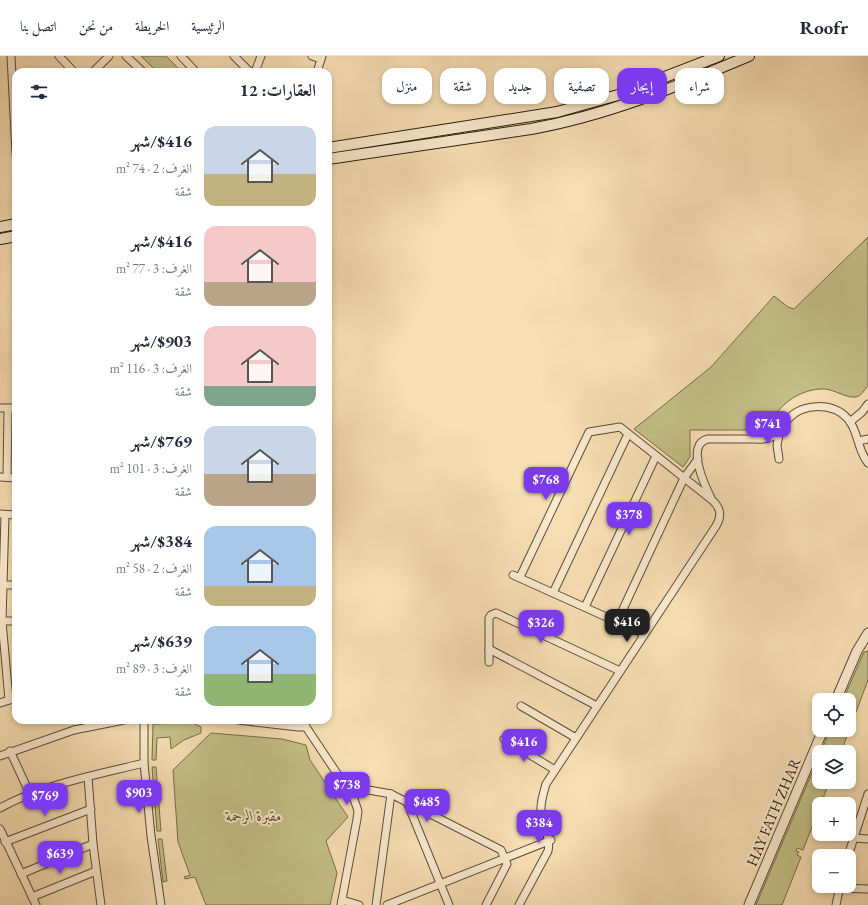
<!DOCTYPE html>
<html lang="ar">
<head>
<meta charset="utf-8">
<style>
  body { margin:0; font-family:"EB Garamond",Amiri,serif; background:#f2f2f3; color:#1f2937; direction:rtl; height:100vh; display:flex; flex-direction:column; font-size:15px; white-space:nowrap }
  * { box-sizing:border-box; margin:0 }
  p { font-size:13px; color:#747a83 }
  .icon { flex:none; width:22px; height:22px; fill:none; stroke:currentColor; stroke-width:2; stroke-linecap:round; stroke-linejoin:round }
  .map { position:relative; flex:1; overflow:hidden; direction:ltr }
  .sheet { position:absolute; left:12px; top:12px; width:320px; height:656px; display:flex; flex-direction:column; background:#fff; border-radius:12px; box-shadow:0 2px 6px #0003; direction:rtl }
  .sheet>* { flex:none }
  .guide { position:absolute; left:344px; top:12px; width:380px; height:36px; direction:rtl; display:flex; gap:8px }
  .buttons { position:absolute; left:812px; top:637px; display:grid; gap:8px }
  .buttons a { display:grid; place-items:center; width:44px; height:44px; border-radius:8px; background:#fff; box-shadow:0 2px 6px #0003; font-size:20px }
  .price { position:absolute; translate:-50% -34px; padding:0 9px; border-radius:8px; background:#7c3aed; color:#fff; font-size:13px; line-height:26px; filter:drop-shadow(0 1px 2px #0008) }
  .price::after { content:''; position:absolute; left:50%; top:24px; width:12px; height:9px; margin-left:-6px; background:inherit; clip-path:polygon(0 0,100% 0,50% 100%) }
  .price.on { background:#222; color:#fff }
  ul { padding:0; list-style:none }
  li { display:flex; align-items:center; gap:12px; height:100px; padding:0 16px }
  li span { display:grid; place-items:center; flex:none; width:112px; height:80px; border-radius:12px; color:#555 }
  li>.icon { margin-inline-start:auto }
  span .icon { width:48px; height:48px; fill:#fffc; stroke-width:1 }
  li b { font-size:17px }
  h2 { display:flex; justify-content:space-between; align-items:center; height:48px; padding:0 16px; font-size:17px }
  .tag { padding:0 14px; border-radius:12px; background:#fff; box-shadow:0 2px 6px #0003; font-size:14px; line-height:36px }
  .tag.on { background:#7c3aed; color:#fff }
  header { display:flex; align-items:center; gap:24px; box-sizing:border-box; height:56px; padding:0 20px; background:#fff; border-bottom:1px solid #e0e1e3 }
  header strong { font-size:19px }
  nav { display:flex; gap:22px; margin-inline-start:auto; font-size:14px }
  .map>svg:first-child { display:block }
</style>
</head>
<body>
<header>
<strong>Roofr</strong>
<nav><a>الرئيسية</a><a>الخريطة</a><a>من نحن</a><a>اتصل بنا</a></nav>
</header>
<div class="map">
<svg width="868" height="849" viewBox="0 0 868 849">
  <rect width="100%" height="100%" fill="#f7dfb4"/>
  <filter id="stains"><feTurbulence type="fractalNoise" baseFrequency=".005" numOctaves="4"/><feColorMatrix values="0 0 0 0 .2 0 0 0 0 .09 0 0 0 0 .02 0 0 0 .5 -.17"/></filter>
  <radialGradient id="worn" r=".72"><stop offset=".6" stop-color="#630" stop-opacity="0"/><stop offset="1" stop-color="#630" stop-opacity=".3"/></radialGradient>
  <g fill="#c4c088" stroke="#786d4a">
    <polygon points="141,0 166,0 182,16 157,16"/>
    <path d="M868 181V329C865 333 861 341 855 341 846 342 835 334 825 333 800 332 775 350 768 374H690V401L683 411 634 373 711 311 774 240 788 251 794 253Z"/>
    <polygon points="868,595 868,624 841,696 821,696 830,674 849,674 849,644 843,644 864,596"/>
    <polygon points="193,667 201,671 201,677 184,684 171,693 170,681 157,682 156,704 152,704 153,668"/>
    <polygon points="211,677 282,683 306,689 310,704 348,761 326,785 337,817 330,849 206,849 195,821 185,823 184,821 190,819 178,786 173,714"/>
    <polygon points="819,700 819,726 829,726 821,748 819,748 819,753 803,794 797,792 796,795 799,796 797,799 801,801 782,849 756,849"/>
    <polygon points="152,711 156,711 161,775 157,775"/>
    <polygon points="158,783 162,783 167,825 163,826"/>
  </g>
  <g fill="none" stroke-linecap="round" stroke-linejoin="round">
    <defs>
      <g id="minor">
        <polyline points="11,0 16,98"/>
        <polyline points="59,0 74,16"/>
        <polyline points="126,0 143,16"/>
        <polyline points="181,0 196,16"/>
        <polyline points="234,0 250,16"/>
        <polyline points="312,0 321,3"/>
        <polyline points="93,16 109,0"/>
        <polyline points="255,16 261,0"/>
        <polyline points="317,16 322,0"/>
        <polyline points="0,352 16,352"/>
        <polyline points="850,366 862,356 868,348"/>
        <polyline points="859,385 868,383"/>
        <polyline points="779,403 777,389 780,375"/>
        <polyline points="0,421 16,422"/>
        <polyline points="7,421 8,352"/>
        <path d="M711 442C705 430 685 388 708 383 722 383 736 383 750 383 756 383 763 384 769 382 780 379 781 371 788 363 803 347 833 346 848 363 859 376 857 394 868 407"/>
        <polyline points="0,458 16,459"/>
        <polyline points="5,459 2,565 9,644"/>
        <polyline points="513,519 644,578"/>
        <polyline points="0,529 16,529"/>
        <polyline points="553,537 628,378"/>
        <polyline points="585,551 656,400"/>
        <polyline points="0,565 16,565"/>
        <polyline points="617,566 684,422 698,403"/>
        <polyline points="489,593 597,650"/>
        <polyline points="489,606 489,562 491,559 496,557 620,615"/>
        <polyline points="0,647 16,642"/>
        <polyline points="521,650 576,682"/>
        <polyline points="144,664 144,707 151,780 161,849"/>
        <polyline points="238,664 298,671 306,671"/>
        <polyline points="303,664 306,671 354,743 358,755 357,763 341,849"/>
        <polyline points="504,683 555,714"/>
        <polyline points="10,695 30,738"/>
        <polyline points="0,700 74,674 124,664"/>
        <polyline points="88,721 93,788 101,849"/>
        <polyline points="350,737 363,733 391,738 501,794 507,808 486,849"/>
        <polyline points="407,746 449,849"/>
        <path d="M0 752C44 728 96 719 144 707"/>
        <polyline points="0,773 36,849"/>
        <polyline points="854,782 868,783"/>
        <polyline points="5,786 91,753"/>
        <polyline points="848,800 868,738"/>
        <polyline points="21,818 93,788"/>
        <polyline points="839,832 868,833"/>
        <polyline points="32,841 96,815"/>
        <polyline points="342,844 359,849"/>
        <polyline points="376,849 391,738"/>
        <polyline points="387,849 551,784"/>
        <path d="M519 849 548 795C551 782 543 770 541 757 540 747 543 738 546 728L716 470C722 460 721 452 712 444L620 371 589 376 520 521"/>
        <polyline points="836,849 840,830"/>
      </g>
      <g id="tertiary">
        <polyline points="836,644 857,595 868,577"/>
        <polyline points="749,849 823,674"/>
      </g>
      <g id="secondary">
        <polyline points="328,92 557,56 618,39 719,0"/>
        <path d="M328 103 531 73C608 59 678 30 749 0"/>
        <polyline points="0,171 16,168"/>
        <polyline points="0,183 16,180"/>
      </g>
    </defs>
    <use href="#minor" stroke="#5f4b37" stroke-width="9"/>
    <use href="#tertiary" stroke="#5f4b37" stroke-width="11"/>
    <use href="#secondary" stroke="#2c1a0d" stroke-width="12"/>
    <use href="#minor" stroke="#faeace" stroke-width="7"/>
    <use href="#tertiary" stroke="#faeace" stroke-width="9"/>
    <use href="#secondary" stroke="#faeace" stroke-width="10"/>
  </g>
  <g text-anchor="middle" dominant-baseline="central" stroke-width="4" stroke-linejoin="round" paint-order="stroke">
    <g font-size="15" fill="#2c1a0d" stroke="#faeace">
      <text transform="translate(773 756) rotate(-67)">HAY FATH ZHAR</text>
    </g>
    <g font-size="15" font-style="italic" fill="#5a4c32" stroke="#faeace">
      <text x="254" y="759">مقبرة الرحمة</text>
    </g>
  </g>
  <rect width="100%" height="100%" filter="url(#stains)"/>
  <rect width="100%" height="100%" fill="url(#worn)"/>
</svg>
<div class="buttons">
<a><svg class="icon" aria-label="locate" viewBox="0 0 24 24"><circle cx="12" cy="12" r="6"/><path d="M12 2v4M12 18v4M2 12h4M18 12h4"/></svg></a>
<a><svg class="icon" aria-label="layers" viewBox="0 0 24 24"><path d="M12 4l9 5-9 5-9-5zM3 14l9 5 9-5"/></svg></a>
<a>+</a>
<a>−</a>
</div>
<b class="price" style="left:768px;top:389px">$741</b>
<b class="price" style="left:546px;top:445px">$768</b>
<b class="price" style="left:629px;top:480px">$378</b>
<b class="price on" style="left:627px;top:587px">$416</b>
<b class="price" style="left:541px;top:588px">$326</b>
<b class="price" style="left:524px;top:707px">$416</b>
<b class="price" style="left:347px;top:750px">$738</b>
<b class="price" style="left:139px;top:758px">$903</b>
<b class="price" style="left:45px;top:761px">$769</b>
<b class="price" style="left:427px;top:767px">$485</b>
<b class="price" style="left:539px;top:788px">$384</b>
<b class="price" style="left:60px;top:819px">$639</b>
<div class="guide">
<a class="tag">شراء</a>
<a class="tag on">إيجار</a>
<a class="tag">تصفية</a>
<a class="tag">جديد</a>
<a class="tag">شقة</a>
<a class="tag">منزل</a>
</div>
<section class="sheet">
<h2>العقارات: 12<svg class="icon" aria-label="filters" viewBox="0 0 24 24"><path d="M4 7h16M4 17h16"/><circle cx="9" cy="7" r="2"/><circle cx="15" cy="17" r="2"/></svg></h2>
<ul>
<li><span style="background:linear-gradient(#c9d6e8 60%,#c2b280 0)"><svg class="icon" aria-label="home" viewBox="0 0 24 24"><path d="M3 11l9-7 9 7M6 9v11h12V9"/></svg></span><div><b>$416/شهر</b><p>الغرف: 2 · 74 m²</p><p>شقة</p></div></li>
<li><span style="background:linear-gradient(#f6c9c9 70%,#b9a48a 0)"><svg class="icon" aria-label="home" viewBox="0 0 24 24"><path d="M3 11l9-7 9 7M6 9v11h12V9"/></svg></span><div><b>$416/شهر</b><p>الغرف: 3 · 77 m²</p><p>شقة</p></div></li>
<li><span style="background:linear-gradient(#f6c9c9 75%,#7fa58c 0)"><svg class="icon" aria-label="home" viewBox="0 0 24 24"><path d="M3 11l9-7 9 7M6 9v11h12V9"/></svg></span><div><b>$903/شهر</b><p>الغرف: 3 · 116 m²</p><p>شقة</p></div></li>
<li><span style="background:linear-gradient(#c9d6e8 60%,#b9a48a 0)"><svg class="icon" aria-label="home" viewBox="0 0 24 24"><path d="M3 11l9-7 9 7M6 9v11h12V9"/></svg></span><div><b>$769/شهر</b><p>الغرف: 3 · 101 m²</p><p>شقة</p></div></li>
<li><span style="background:linear-gradient(#a9c7e8 75%,#c2b280 0)"><svg class="icon" aria-label="home" viewBox="0 0 24 24"><path d="M3 11l9-7 9 7M6 9v11h12V9"/></svg></span><div><b>$384/شهر</b><p>الغرف: 2 · 58 m²</p><p>شقة</p></div></li>
<li><span style="background:linear-gradient(#a9c7e8 60%,#8fb573 0)"><svg class="icon" aria-label="home" viewBox="0 0 24 24"><path d="M3 11l9-7 9 7M6 9v11h12V9"/></svg></span><div><b>$639/شهر</b><p>الغرف: 3 · 89 m²</p><p>شقة</p></div></li>
</ul>
</section>
</div>
</body>
</html>
